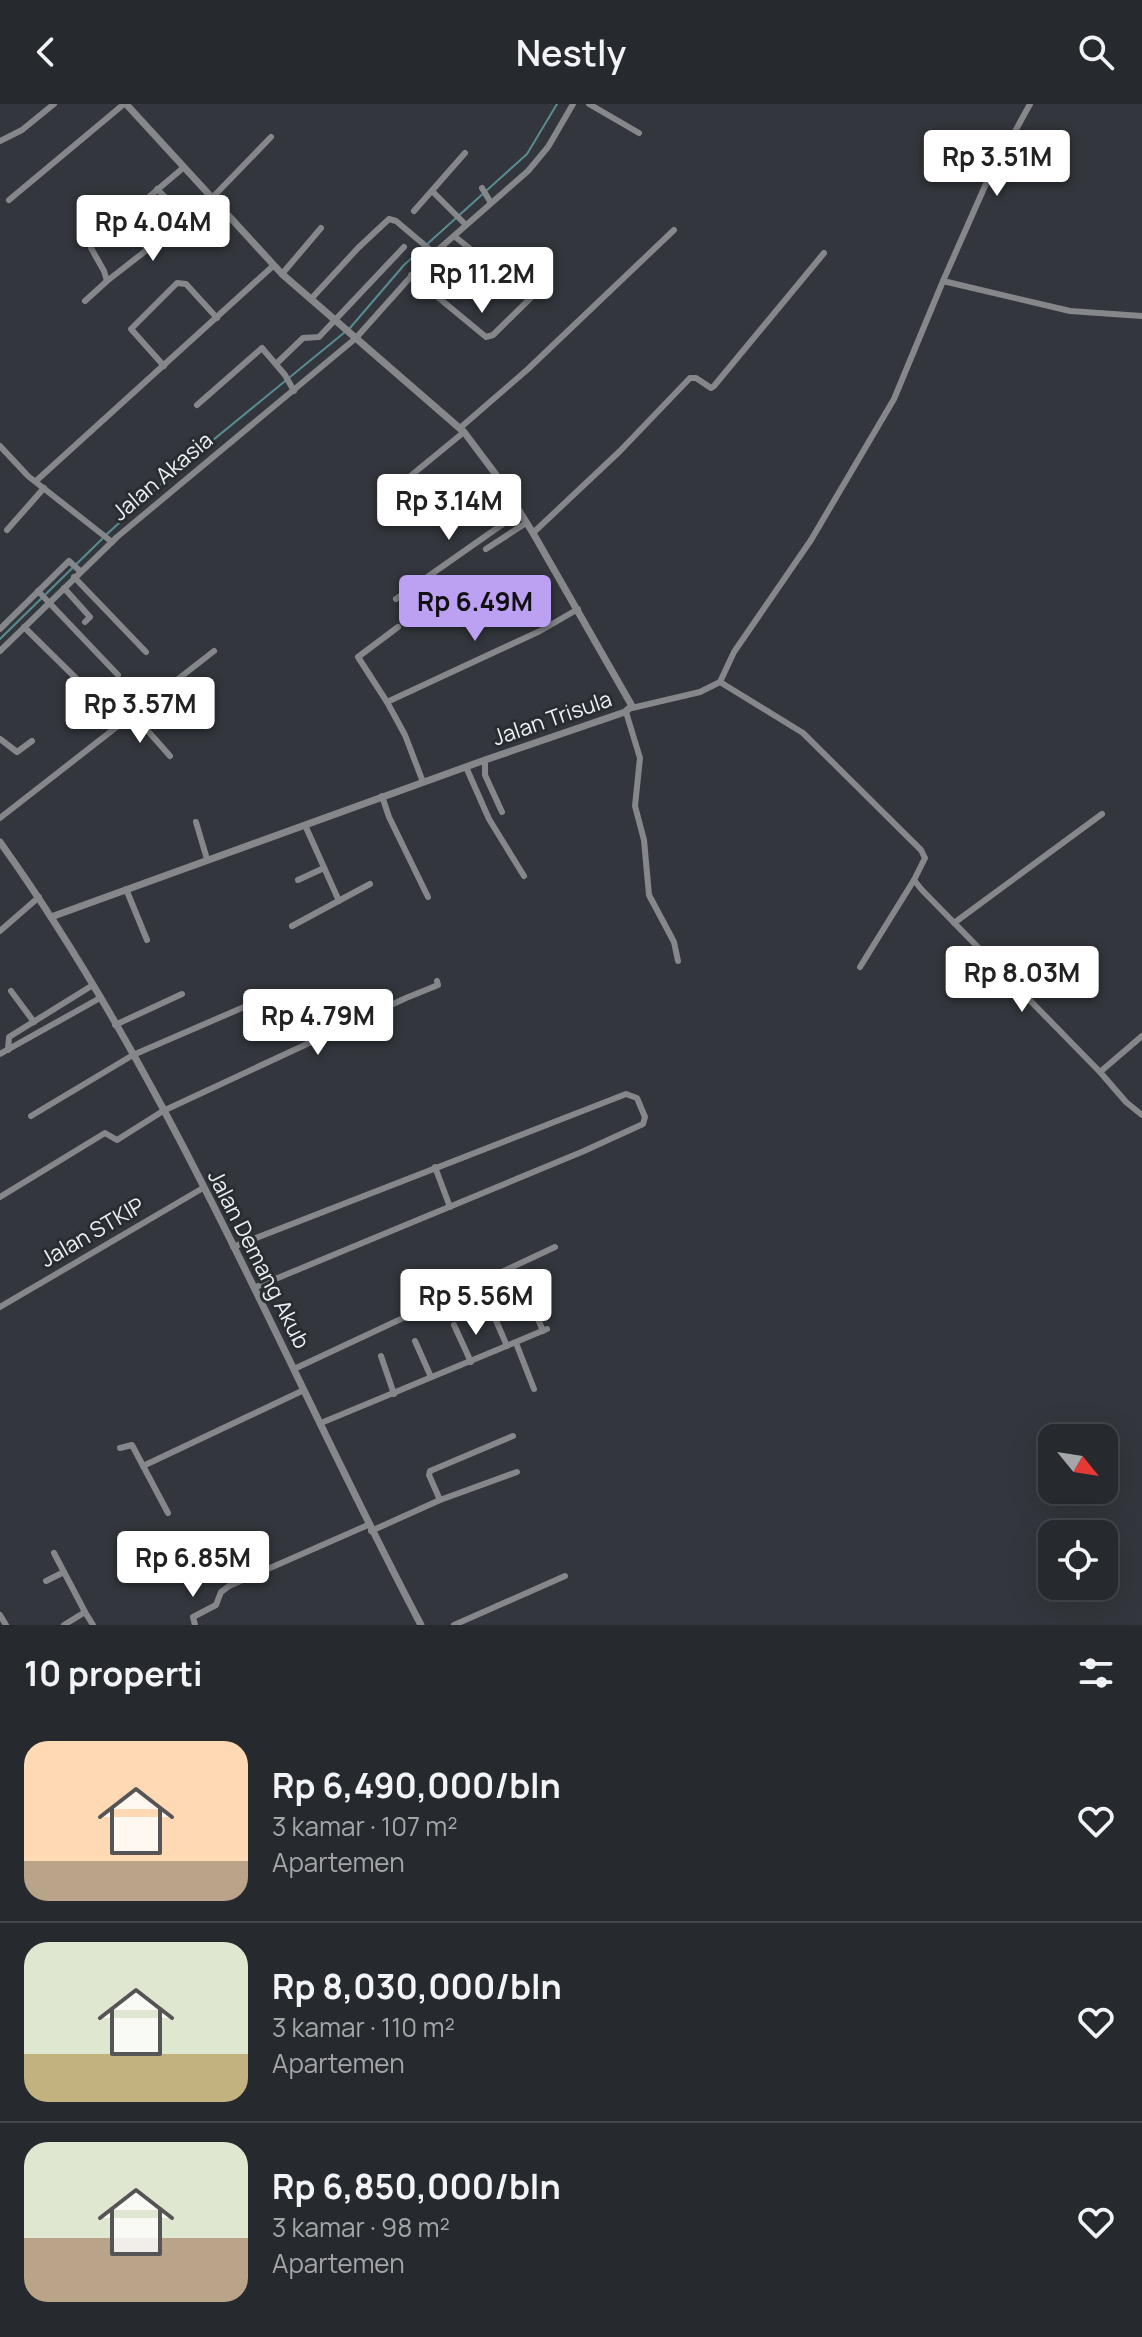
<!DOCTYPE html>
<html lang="id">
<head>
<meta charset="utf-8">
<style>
  body { margin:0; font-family:Manrope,sans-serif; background:#2e3136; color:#f1f3f6; height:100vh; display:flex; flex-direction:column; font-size:30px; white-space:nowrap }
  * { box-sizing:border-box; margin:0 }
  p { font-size:26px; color:#a4a6aa }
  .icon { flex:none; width:44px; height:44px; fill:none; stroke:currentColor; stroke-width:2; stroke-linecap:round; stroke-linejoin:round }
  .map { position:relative; height:1521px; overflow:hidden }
  .side { display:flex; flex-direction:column; background:#26292e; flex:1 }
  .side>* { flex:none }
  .needle { width:52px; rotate:120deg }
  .fabs { position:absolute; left:1038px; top:1320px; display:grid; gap:16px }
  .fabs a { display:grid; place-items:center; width:80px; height:80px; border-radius:16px; background:#26292e; box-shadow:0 8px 32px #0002,0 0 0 2px #42454a; font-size:40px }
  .price { position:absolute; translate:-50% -68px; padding:0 18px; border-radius:8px; background:#fff; color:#222; font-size:26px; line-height:52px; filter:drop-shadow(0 2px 4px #0008) }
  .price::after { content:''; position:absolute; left:50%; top:48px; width:24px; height:18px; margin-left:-12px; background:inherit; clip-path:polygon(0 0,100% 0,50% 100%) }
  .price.current { background:#bca0f2; color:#111 }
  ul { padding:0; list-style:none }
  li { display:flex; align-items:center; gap:24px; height:200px; padding:0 24px }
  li+li { border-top:2px solid #42454a }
  li span { display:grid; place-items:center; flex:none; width:224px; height:160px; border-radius:24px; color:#555 }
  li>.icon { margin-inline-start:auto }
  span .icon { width:96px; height:96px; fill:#fffc; stroke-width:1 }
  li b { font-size:34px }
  h2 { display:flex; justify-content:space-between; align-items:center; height:96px; padding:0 24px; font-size:34px }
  header { display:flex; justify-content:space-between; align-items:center; height:104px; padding:0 24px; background:#26292e; font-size:36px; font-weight:600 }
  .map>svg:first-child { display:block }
</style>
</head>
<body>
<header><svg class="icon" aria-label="back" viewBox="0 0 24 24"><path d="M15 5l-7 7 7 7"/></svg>Nestly<svg class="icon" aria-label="search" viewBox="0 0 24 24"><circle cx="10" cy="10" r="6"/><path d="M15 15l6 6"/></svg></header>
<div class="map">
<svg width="1142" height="1521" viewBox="0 0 1142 1521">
  <rect width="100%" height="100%" fill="#33373d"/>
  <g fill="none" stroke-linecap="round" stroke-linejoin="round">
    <g stroke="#588c90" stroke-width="2">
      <polyline points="350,224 404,161 527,50 557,0"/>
      <polyline points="106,431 174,368 345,228"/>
      <polyline points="0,535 102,435"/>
    </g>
    <g stroke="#85878a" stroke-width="6">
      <polyline points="589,0 639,29"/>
      <polyline points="0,37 22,26 54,0"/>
      <polyline points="482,84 491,99"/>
      <polyline points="157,85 179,107"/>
      <polyline points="432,87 466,121"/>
      <polyline points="212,94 271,33"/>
      <polyline points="9,96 124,0"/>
      <polyline points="414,107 465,49"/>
      <polyline points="120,117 148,145 173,132 189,118"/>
      <polyline points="454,132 531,193"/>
      <polyline points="282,170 321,124"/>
      <polyline points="411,171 486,233 493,231 550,175"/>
      <polyline points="107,177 148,145"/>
      <polyline points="943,177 985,82 1030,0"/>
      <polyline points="311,195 358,144 389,115 396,117 434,149"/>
      <polyline points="85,197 107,177 104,167 91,144 92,141 183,64"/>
      <polyline points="276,260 303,234 319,233 404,143"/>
      <polyline points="164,262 131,225 177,179 186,180 217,214"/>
      <polyline points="197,301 262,244 285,271 294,287"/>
      <polyline points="460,324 528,265 674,126"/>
      <polyline points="0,342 28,372 112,438"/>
      <polyline points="36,377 273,162"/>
      <polyline points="380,397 464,328"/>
      <polyline points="7,426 44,384"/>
      <polyline points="533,429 620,347 690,274 696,274 711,284 714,282 824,149"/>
      <polyline points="486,445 526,419"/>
      <polyline points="74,473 146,548"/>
      <polyline points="64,484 90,513 85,518"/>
      <polyline points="38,487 118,571"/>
      <polyline points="396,495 520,408"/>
      <polyline points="24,523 91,589"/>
      <polyline points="398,523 358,553 387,598 405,631 423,678"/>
      <polyline points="0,525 69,457 80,467"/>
      <polyline points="0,547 117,433 356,234 423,159 528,67 548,43 573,0"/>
      <polyline points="720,578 803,629 921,746 925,754 914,776 922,786 1100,968 1126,998 1142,1011"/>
      <polyline points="387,598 540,527 578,505"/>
      <polyline points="632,604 700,588 720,578 734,548 811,436 894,295 943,177 1070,207 1142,212"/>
      <polyline points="626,608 640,654 635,702 644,736 649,791 674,838 678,857"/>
      <polyline points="133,610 170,652"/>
      <polyline points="0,635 17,648 32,637"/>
      <polyline points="485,656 485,671 502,708"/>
      <polyline points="466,663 489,715 524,772"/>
      <polyline points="382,692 389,713 428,793"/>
      <polyline points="0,714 214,547"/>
      <polyline points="196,718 207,755"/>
      <polyline points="305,721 339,797"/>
      <polyline points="298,776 324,764"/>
      <polyline points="126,785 147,836"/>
      <polyline points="954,819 1102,710"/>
      <polyline points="292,822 370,780"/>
      <polyline points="0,827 39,793"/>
      <polyline points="860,863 914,776"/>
      <polyline points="11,887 34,918"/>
      <polyline points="115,921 182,890"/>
      <polyline points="8,946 9,933 93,881"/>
      <polyline points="0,950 100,894"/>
      <polyline points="1100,968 1142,932"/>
      <polyline points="31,1012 133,951 251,900"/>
      <polyline points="435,1063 450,1103"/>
      <polyline points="0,1093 105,1029 117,1036 163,1007 406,894 438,881 437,877"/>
      <polyline points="233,1143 626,990 637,994 645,1013 643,1020 584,1047 256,1183"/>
      <polyline points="527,1188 543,1227"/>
      <polyline points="0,1203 203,1084"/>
      <polyline points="491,1205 507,1242"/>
      <polyline points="454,1221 471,1258"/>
      <polyline points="415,1237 431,1273"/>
      <polyline points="516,1239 534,1285"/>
      <polyline points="381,1252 394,1290"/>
      <polyline points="294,1265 555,1143"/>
      <polyline points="321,1319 547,1225"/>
      <polyline points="120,1344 132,1341 168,1409"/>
      <polyline points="143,1362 304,1286"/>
      <polyline points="440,1396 429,1371 430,1367 513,1332"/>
      <polyline points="371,1427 440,1396 517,1368"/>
      <polyline points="54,1449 85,1508"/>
      <polyline points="46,1477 64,1468"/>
      <polyline points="0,1511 6,1521"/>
      <polyline points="64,1521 85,1508 93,1521"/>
      <polyline points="195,1521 193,1513 216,1501 221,1488 229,1482 368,1421"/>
      <polyline points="454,1521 565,1472"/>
    </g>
    <g stroke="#85878a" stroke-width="7">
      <path d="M0 738C173 980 283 1259 421 1521"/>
      <polyline points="51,813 485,656 625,608 632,602 533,429 500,376 464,328 282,170 126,0"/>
    </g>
  </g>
  <g text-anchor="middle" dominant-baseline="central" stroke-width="6" stroke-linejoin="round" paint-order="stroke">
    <g font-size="22" fill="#edf0f3" stroke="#292d32">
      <text transform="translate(162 372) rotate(-40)">Jalan Akasia</text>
      <text transform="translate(552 614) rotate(-19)">Jalan Trisula</text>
      <text transform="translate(92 1128) rotate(-30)">Jalan STKIP</text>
      <text transform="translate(259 1155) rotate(63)">Jalan Demang Akub</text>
    </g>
  </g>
</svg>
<div class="fabs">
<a><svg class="needle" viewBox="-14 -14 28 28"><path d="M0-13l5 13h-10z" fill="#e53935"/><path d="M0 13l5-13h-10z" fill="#a4a6aa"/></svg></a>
<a><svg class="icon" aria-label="locate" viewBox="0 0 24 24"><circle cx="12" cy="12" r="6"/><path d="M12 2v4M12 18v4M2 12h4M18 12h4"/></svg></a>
</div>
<b class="price" style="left:997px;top:94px">Rp 3.51M</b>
<b class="price" style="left:153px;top:159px">Rp 4.04M</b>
<b class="price" style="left:482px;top:211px">Rp 11.2M</b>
<b class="price" style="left:449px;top:438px">Rp 3.14M</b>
<b class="price current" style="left:475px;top:539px">Rp 6.49M</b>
<b class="price" style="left:140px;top:641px">Rp 3.57M</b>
<b class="price" style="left:1022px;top:910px">Rp 8.03M</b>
<b class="price" style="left:318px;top:953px">Rp 4.79M</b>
<b class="price" style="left:476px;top:1233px">Rp 5.56M</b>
<b class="price" style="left:193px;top:1495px">Rp 6.85M</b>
</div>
<section class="side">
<h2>10 properti<svg class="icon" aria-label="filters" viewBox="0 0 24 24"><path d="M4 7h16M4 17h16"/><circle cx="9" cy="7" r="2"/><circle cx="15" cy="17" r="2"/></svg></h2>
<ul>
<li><span style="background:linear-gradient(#ffd9b3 75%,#b9a48a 0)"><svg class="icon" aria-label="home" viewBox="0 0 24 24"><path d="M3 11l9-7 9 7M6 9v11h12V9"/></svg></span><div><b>Rp 6,490,000/bln</b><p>3 kamar · 107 m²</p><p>Apartemen</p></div><svg class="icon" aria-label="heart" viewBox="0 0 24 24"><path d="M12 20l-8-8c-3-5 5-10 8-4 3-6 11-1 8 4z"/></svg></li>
<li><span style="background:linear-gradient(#dfe7d0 70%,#c2b280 0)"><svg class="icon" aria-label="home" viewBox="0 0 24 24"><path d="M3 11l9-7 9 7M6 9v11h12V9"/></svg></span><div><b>Rp 8,030,000/bln</b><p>3 kamar · 110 m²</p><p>Apartemen</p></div><svg class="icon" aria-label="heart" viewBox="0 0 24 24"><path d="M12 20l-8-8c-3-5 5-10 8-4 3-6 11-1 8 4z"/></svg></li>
<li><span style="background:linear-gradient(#dfe7d0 60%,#b9a48a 0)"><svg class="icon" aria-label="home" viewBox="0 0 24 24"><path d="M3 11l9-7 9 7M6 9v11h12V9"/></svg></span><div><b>Rp 6,850,000/bln</b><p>3 kamar · 98 m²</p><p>Apartemen</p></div><svg class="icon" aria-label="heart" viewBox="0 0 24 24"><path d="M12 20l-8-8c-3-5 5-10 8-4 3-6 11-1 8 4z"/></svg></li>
</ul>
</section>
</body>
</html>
